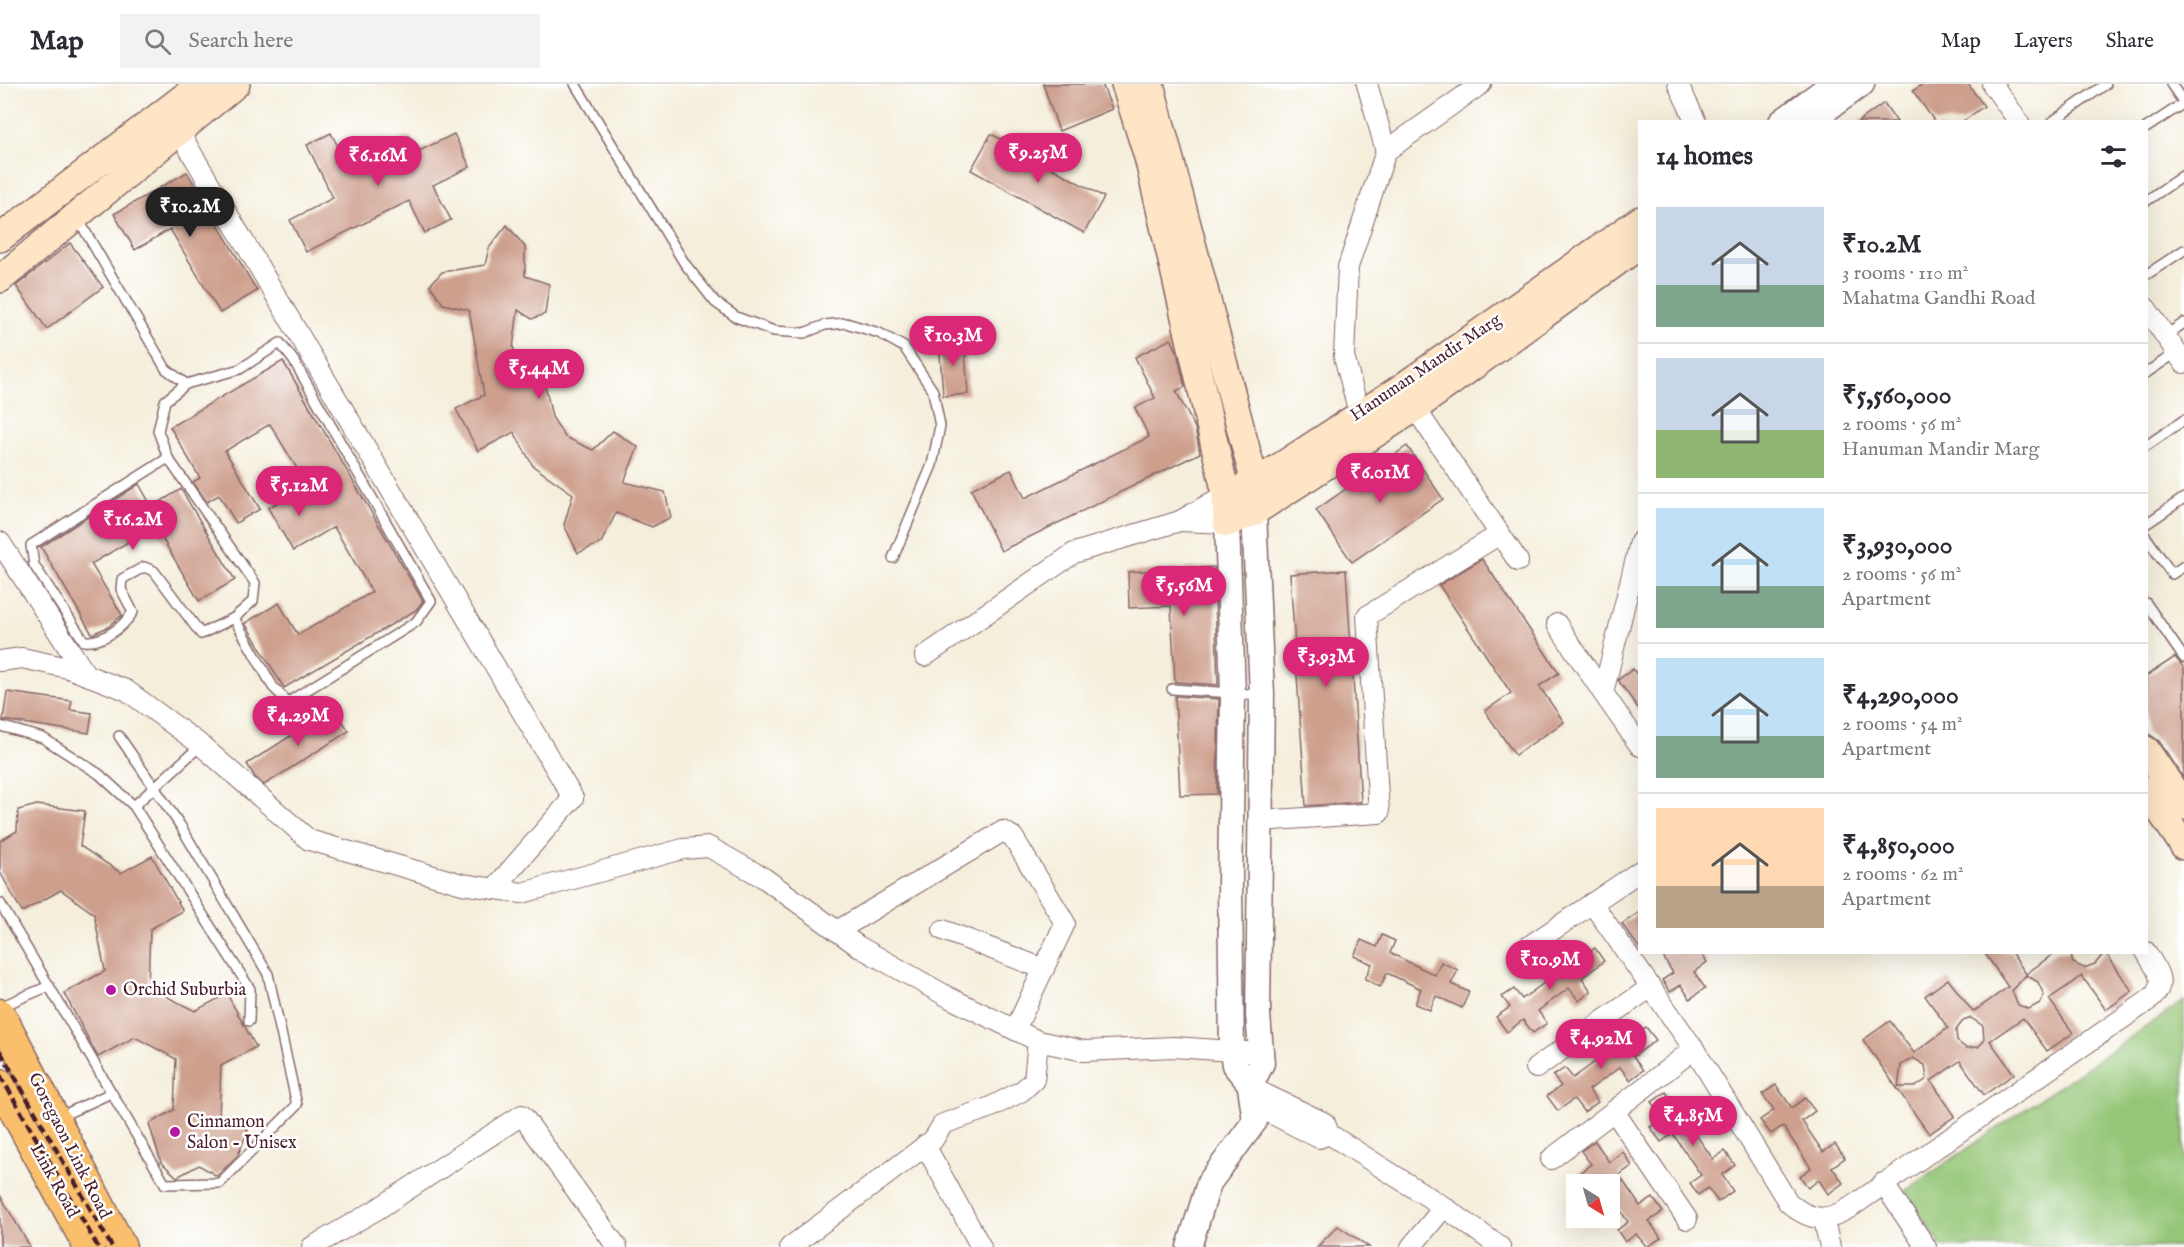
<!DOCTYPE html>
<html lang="en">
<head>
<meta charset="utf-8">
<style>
  body { margin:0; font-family:"IM FELL English",serif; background:#f2f2f3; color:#2b2b33; height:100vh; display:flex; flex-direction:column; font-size:22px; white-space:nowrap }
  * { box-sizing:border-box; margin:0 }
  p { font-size:20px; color:#7c7c81 }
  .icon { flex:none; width:33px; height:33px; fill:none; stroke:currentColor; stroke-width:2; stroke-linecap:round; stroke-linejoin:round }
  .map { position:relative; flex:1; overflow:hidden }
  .sheet { position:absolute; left:1638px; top:36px; width:510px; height:834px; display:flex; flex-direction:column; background:#fff; border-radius:0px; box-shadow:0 6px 24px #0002 }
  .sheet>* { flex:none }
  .needle { width:39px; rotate:143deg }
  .controls { position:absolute; left:1566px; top:1090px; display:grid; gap:12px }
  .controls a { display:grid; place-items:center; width:54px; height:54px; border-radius:0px; background:#fff; box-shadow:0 6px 24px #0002; font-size:30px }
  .price { position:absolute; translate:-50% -51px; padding:0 14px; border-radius:21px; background:#db2777; color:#fff; font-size:20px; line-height:39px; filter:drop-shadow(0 2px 3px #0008) }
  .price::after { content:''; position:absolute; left:50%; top:36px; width:18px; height:14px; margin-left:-9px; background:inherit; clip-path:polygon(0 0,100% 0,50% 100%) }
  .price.active { background:#222; color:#fff }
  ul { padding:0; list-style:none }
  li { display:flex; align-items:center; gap:18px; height:150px; padding:0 18px }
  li+li { border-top:2px solid #e1e1e2 }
  li span { display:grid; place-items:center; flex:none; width:168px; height:120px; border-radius:0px; color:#555 }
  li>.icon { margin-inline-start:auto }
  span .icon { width:72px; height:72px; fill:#fffc; stroke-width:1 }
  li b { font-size:26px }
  h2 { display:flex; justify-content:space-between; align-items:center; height:72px; padding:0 18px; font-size:26px }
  header { display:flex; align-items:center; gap:36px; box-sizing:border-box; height:84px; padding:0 30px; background:#fff; border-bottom:2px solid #e1e1e2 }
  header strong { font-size:28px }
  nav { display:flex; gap:33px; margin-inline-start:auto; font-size:21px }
  .search { width:420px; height:54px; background:#f2f2f3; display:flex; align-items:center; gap:15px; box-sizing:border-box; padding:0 21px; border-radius:0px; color:#7c7c81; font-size:22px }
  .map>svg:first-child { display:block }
</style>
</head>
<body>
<header>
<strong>Map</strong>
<div class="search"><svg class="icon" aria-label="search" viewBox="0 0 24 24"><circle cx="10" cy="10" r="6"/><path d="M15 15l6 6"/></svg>Search here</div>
<nav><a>Map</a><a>Layers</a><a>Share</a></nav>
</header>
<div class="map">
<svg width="2184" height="1163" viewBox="0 0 2184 1163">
  <rect width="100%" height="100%" fill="#fff"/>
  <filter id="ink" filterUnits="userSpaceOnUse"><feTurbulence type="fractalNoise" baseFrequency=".0167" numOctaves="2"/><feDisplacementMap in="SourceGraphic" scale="12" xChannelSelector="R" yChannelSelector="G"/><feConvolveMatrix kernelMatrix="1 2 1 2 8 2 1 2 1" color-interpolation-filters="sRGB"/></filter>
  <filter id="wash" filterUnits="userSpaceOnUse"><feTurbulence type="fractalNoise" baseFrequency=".008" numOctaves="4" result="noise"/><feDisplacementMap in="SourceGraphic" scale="24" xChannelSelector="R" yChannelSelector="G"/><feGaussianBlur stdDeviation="1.35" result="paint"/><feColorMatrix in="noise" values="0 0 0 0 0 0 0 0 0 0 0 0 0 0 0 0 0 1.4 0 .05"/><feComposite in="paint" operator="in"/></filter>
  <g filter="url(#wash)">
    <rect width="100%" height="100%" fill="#f4eedb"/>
    <polygon fill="#94c677" stroke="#6f7251" stroke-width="1.5" points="2184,917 2184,1163 1942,1163 1905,1107"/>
    <g id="blocks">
      <g fill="#cd9f8c" fill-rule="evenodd">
        <polygon points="1043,0 1102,0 1112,25 1059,47"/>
        <polygon points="1923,0 1968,0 1984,22 1962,38 1935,38 1913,7"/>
        <polygon points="1884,19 1897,38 1858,38"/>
        <polygon points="331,49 348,82 409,52 417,68 454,50 470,83 433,101 451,136 425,149 409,117 306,168 290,136 333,114 307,61"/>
        <polygon points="991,50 1104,113 1084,149 971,86"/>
        <polygon points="187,88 257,207 220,229 170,145 135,166 114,130"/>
        <polygon points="507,141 525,163 525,192 549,200 545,230 532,235 518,226 513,264 527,288 546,305 552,333 565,353 593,366 613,347 638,363 624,398 665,408 671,433 652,443 616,429 601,459 578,469 564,441 573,410 533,382 514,348 478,367 456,325 484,311 469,226 443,220 430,201 442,188 485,181 489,164"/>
        <polygon points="70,159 103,203 47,245 16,202"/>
        <polygon points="964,254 968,310 943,312 939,256"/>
        <polygon points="1171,255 1177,267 1185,303 1176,307 1195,344 1200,369 1001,467 971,405 1011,386 1025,414 1149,353 1135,324 1155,314 1135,273"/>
        <polygon points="283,277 423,517 416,526 284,604 245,539 279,519 298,551 372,508 334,443 293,467 268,424 307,401 270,340 225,367 260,425 236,439 219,411 207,418 193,398 200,394 170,343"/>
        <polygon points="1407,362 1443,415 1352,478 1316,426"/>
        <polygon points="139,400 152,423 181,405 235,496 199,517 155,442 91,480 122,531 108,543 92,550 41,463"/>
        <polygon points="1482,475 1559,589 1539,602 1564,638 1515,671 1485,627 1511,609 1439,501"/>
        <polygon points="1214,483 1218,601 1175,598 1171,522 1129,524 1128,488"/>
        <polygon points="1346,486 1361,718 1306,722 1290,490"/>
        <polygon points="2175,573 2184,584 2184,694 2159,657 2146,648 2146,592"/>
        <polygon points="1633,585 1640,595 1640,627 1618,596"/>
        <polygon points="7,608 72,617 70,626 92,629 89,649 3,636"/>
        <polygon points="1175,612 1219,615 1217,710 1180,711"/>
        <polygon points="334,624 349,647 264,701 255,693 247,680"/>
        <polygon points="37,721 85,727 80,762 121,789 152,772 183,827 150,845 148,903 195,927 227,910 256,963 221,982 219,1035 233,1035 248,1046 238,1071 217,1092 199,1081 177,1093 161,1078 149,1040 174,1026 176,975 135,953 98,973 64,909 105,887 94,830 61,806 22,828 0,788 0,757 17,747 18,726"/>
        <polygon points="1640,828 1640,865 1622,840"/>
        <polygon points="1382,851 1395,857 1390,869 1435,891 1441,878 1458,886 1451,900 1469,908 1462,924 1436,912 1430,926 1415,920 1421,905 1387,889 1380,903 1365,895 1372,880 1354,872 1361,856 1377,863"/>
        <polygon points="1569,863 1578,876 1595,864 1604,877 1582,894 1591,907 1579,917 1569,904 1538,927 1547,939 1533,949 1523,936 1507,948 1496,933 1510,923 1502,913 1514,905 1522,915 1563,885 1554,874"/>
        <polygon points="1660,868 1700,868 1707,878 1694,888 1705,904 1690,915 1681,901 1670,908 1662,896 1673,889"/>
        <path d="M1984 868H2011L2026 890 2056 868H2070L2073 879 2084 884 2095 880 2105 868 2132 907 2106 926 2082 892 2049 915 2073 949 2047 967 2023 934 1990 957 2014 990 1984 1011 1960 977 1931 997 1955 1032 1929 1050 1863 956 1890 937 1914 969 1948 944 1925 912 1948 895 1973 928 2008 903ZM2026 891 2038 898 2044 911 2040 919 2029 925 2018 921 2012 907ZM1971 934 1983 942 1984 957 1978 963 1966 964 1957 957 1956 946 1963 937ZM1913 974 1925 981 1927 995 1915 1003H1898L1901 981Z"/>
        <polygon points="1620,942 1630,955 1646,943 1656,956 1633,973 1643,986 1630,996 1620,983 1589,1006 1598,1018 1584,1028 1574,1015 1558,1027 1547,1012 1561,1002 1553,992 1565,984 1573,994 1614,964 1606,953"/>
        <polygon points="1776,1001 1792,1024 1805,1014 1815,1027 1802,1037 1823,1068 1835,1060 1845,1074 1832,1083 1843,1099 1828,1110 1819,1096 1808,1104 1800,1092 1811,1084 1783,1042 1771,1050 1760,1036 1774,1026 1762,1010"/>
        <polygon points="1666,1008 1682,1031 1695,1022 1705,1035 1692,1045 1713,1075 1725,1067 1735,1081 1722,1091 1733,1107 1718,1118 1708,1104 1698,1111 1690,1099 1701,1091 1673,1050 1661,1058 1650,1043 1664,1034 1652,1018"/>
        <polygon points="1595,1057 1609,1078 1623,1068 1632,1082 1619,1091 1640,1122 1653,1114 1663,1128 1649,1137 1661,1154 1647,1163 1636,1150 1625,1158 1617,1146 1628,1138 1610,1110 1610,1101 1586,1101 1578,1090 1591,1080 1581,1067"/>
        <polygon points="0,1111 30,1163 0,1163"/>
        <polygon points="1338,1142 1369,1163 1317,1163"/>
      </g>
    </g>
  </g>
  <g filter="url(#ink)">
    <use href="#blocks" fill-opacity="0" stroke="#866769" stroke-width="1.5"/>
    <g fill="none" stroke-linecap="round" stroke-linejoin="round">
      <defs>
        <g id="service">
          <polyline points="575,0 685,180 715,218 736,233 774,247 804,249 825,241 846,239 879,249 904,263 933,307 940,342 932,381 893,474"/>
          <polyline points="2171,0 2184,19"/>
          <polyline points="2052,38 2106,0"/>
          <polyline points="2146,44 2184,19"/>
          <polyline points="2146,117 2184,91"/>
          <polyline points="78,135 166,285 186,300 240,285 280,259 294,277 431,517 416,538 288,618 273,603 234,534 253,517 255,499 168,374 158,347 165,317 186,300"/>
          <polyline points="2146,191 2184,166"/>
          <polyline points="2165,252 2184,239"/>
          <polyline points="2146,289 2177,268"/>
          <polyline points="2146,362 2184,336"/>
          <path d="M168 374 31 461 34 481 84 557C103 559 123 543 133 528L121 505 122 495 144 483 154 487 201 550 234 534"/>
          <polyline points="2146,440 2184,414"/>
          <polyline points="2146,453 2172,490 2184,482"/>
          <polyline points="2146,519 2184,574"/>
          <polyline points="1172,605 1262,611"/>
          <polyline points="0,642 43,654 99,690 134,722 250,905 249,937"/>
          <polyline points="134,722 201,661"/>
          <polyline points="0,819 49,902"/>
          <polyline points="0,923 49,902 165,1100 220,1099 297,1021 268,890 180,741 119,652"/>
          <polyline points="57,1034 111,1009"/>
        </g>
        <g id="minor">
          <polyline points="1367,0 1386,67 1481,0"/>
          <polyline points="1678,0 1696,38"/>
          <polyline points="1992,0 2019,38"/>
          <polyline points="172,36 573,714 494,805"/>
          <polyline points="2146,224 2184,279"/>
          <polyline points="1415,324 1518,477"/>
          <polyline points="1359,329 1344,272 1348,183 1386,67"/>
          <polyline points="1180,437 1227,439"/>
          <polyline points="0,458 86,591"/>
          <polyline points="1640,458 1603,609 1640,662"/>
          <polyline points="1557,540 1603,609"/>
          <polyline points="925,572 1074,469 1180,437 1226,410"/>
          <polyline points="0,577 22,574 68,584 126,606 201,661 309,756 462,800 522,809 683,765 709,763 764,794 858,862 950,914 1038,957 1084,967 1174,963 1261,969"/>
          <polyline points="1259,737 1379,729 1367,532 1500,450"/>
          <path d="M1592 819 1694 965 1788 1118C1810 1138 1827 1138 1851 1123L2152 914C2168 898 2156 885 2146 868"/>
          <polyline points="943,846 1044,885"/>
          <polyline points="837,847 1003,747 1013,753 1065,839 1015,946"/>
          <polyline points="1522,867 1640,787"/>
          <polyline points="1536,984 1651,903"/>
          <polyline points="1250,1003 1325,1039 1329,1050 1444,1123 1500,1163"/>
          <polyline points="1253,1020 1319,1054 1329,1050"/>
          <polyline points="925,1061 981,1163"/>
          <polyline points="1551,1075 1614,1027"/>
          <polyline points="1883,1099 1926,1163"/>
          <polyline points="1687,1135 1614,1027 1694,965"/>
          <polyline points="1824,1136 1830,1163"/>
          <polyline points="312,1163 376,1126 522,1031 617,1163"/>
          <polyline points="790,1163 933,1056 943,1040 991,1023 1022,1007 1034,996 1038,957"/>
          <polyline points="1411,1163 1444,1123"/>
        </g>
        <g id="tertiary">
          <polyline points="1781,38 1832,0"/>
          <polyline points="1809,38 1862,0"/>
          <polyline points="1227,439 1233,609 1230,800 1232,968 1234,981 1250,1000"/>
          <polyline points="1189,1163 1209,1099 1255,1037 1250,1003 1262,979 1258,931 1262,611 1254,428"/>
        </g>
        <g id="secondary">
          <polyline points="1125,0 1148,73 1226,410 1227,439 1254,428 1415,324 1640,161"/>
          <polyline points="1150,0 1255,399 1254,414"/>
          <polyline points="0,154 201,0"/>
          <polyline points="0,195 236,0"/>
          <polyline points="1226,410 1255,399 1401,304 1640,136"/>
          <polyline points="2146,666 2184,722"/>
          <polyline points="2146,706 2184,762"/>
        </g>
        <g id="primary">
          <polyline points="0,930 121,1163"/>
          <polyline points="0,1000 89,1163"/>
        </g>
      </defs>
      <use href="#service" stroke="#866769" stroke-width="12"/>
      <use href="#minor" stroke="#866769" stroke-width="22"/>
      <use href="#tertiary" stroke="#866769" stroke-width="27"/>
      <use href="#secondary" stroke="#866769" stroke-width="30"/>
      <use href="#primary" stroke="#866769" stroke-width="33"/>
      <use href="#service" stroke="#fff" stroke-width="9"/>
      <use href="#minor" stroke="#fff" stroke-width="20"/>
      <use href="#tertiary" stroke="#fff" stroke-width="24"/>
      <use href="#secondary" stroke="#fde5c5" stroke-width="27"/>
      <use href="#primary" stroke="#f9bf6d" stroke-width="30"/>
      <g stroke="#4a1f2b" stroke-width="4.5" stroke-dasharray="9 4.5" stroke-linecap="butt">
        <polyline points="0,967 112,1163"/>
        <polyline points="0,991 98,1163"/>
      </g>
    </g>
  </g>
  <g fill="#b5179e" stroke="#fff" stroke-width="2">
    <circle cx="111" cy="906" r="6"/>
    <circle cx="175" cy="1048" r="6"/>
  </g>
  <g text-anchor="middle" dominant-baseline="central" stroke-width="5" stroke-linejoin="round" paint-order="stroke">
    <g font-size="18" fill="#4a1f2b" stroke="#fff">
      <text transform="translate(1426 284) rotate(-34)">Hanuman Mandir Marg</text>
      <text transform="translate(69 1062) rotate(63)">Goregaon Link Road</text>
      <text transform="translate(54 1097) rotate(61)">Link Road</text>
    </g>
    <g font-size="18" fill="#4a1f2b" stroke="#fff" text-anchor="start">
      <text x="123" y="906">Orchid Suburbia</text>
      <text x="187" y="1038">Cinnamon<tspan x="187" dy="21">Salon - Unisex</tspan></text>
    </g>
  </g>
</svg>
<div class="controls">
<a><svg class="needle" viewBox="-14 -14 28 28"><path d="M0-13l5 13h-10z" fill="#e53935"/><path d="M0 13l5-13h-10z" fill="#7c7c81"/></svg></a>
</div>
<b class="price" style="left:1038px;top:100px">₹9.25M</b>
<b class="price" style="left:378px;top:103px">₹6.16M</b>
<b class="price active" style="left:190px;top:154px">₹10.2M</b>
<b class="price" style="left:953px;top:283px">₹10.3M</b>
<b class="price" style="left:539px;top:316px">₹5.44M</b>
<b class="price" style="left:1380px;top:420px">₹6.01M</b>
<b class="price" style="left:299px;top:433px">₹5.12M</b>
<b class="price" style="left:133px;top:467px">₹16.2M</b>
<b class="price" style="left:1184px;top:533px">₹5.56M</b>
<b class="price" style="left:1326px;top:604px">₹3.93M</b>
<b class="price" style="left:298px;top:663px">₹4.29M</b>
<b class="price" style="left:1550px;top:907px">₹10.9M</b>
<b class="price" style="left:1601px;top:986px">₹4.92M</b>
<b class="price" style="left:1693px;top:1063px">₹4.85M</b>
<section class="sheet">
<h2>14 homes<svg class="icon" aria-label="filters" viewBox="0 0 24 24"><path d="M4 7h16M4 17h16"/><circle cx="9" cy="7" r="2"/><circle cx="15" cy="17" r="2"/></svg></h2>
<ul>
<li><span style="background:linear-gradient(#c9d6e8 65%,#7fa58c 0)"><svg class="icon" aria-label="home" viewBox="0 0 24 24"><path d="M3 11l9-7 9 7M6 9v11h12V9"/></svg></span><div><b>₹10.2M</b><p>3 rooms · 110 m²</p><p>Mahatma Gandhi Road</p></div></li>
<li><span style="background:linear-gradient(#c9d6e8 60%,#8fb573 0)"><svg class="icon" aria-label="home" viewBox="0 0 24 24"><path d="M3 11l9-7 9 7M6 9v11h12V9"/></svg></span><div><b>₹5,560,000</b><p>2 rooms · 56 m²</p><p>Hanuman Mandir Marg</p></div></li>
<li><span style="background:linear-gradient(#bfe0f5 65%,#7fa58c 0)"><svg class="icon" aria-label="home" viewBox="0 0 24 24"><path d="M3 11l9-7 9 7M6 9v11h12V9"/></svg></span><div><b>₹3,930,000</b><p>2 rooms · 56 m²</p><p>Apartment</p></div></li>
<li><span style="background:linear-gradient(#bfe0f5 65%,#7fa58c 0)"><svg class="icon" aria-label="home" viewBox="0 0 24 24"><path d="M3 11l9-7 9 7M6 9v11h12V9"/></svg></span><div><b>₹4,290,000</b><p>2 rooms · 54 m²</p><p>Apartment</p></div></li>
<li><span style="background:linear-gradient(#ffd9b3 65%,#b9a48a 0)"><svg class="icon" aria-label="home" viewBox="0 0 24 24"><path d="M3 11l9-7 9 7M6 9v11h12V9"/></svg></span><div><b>₹4,850,000</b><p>2 rooms · 62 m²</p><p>Apartment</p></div></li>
</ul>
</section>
</div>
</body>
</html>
